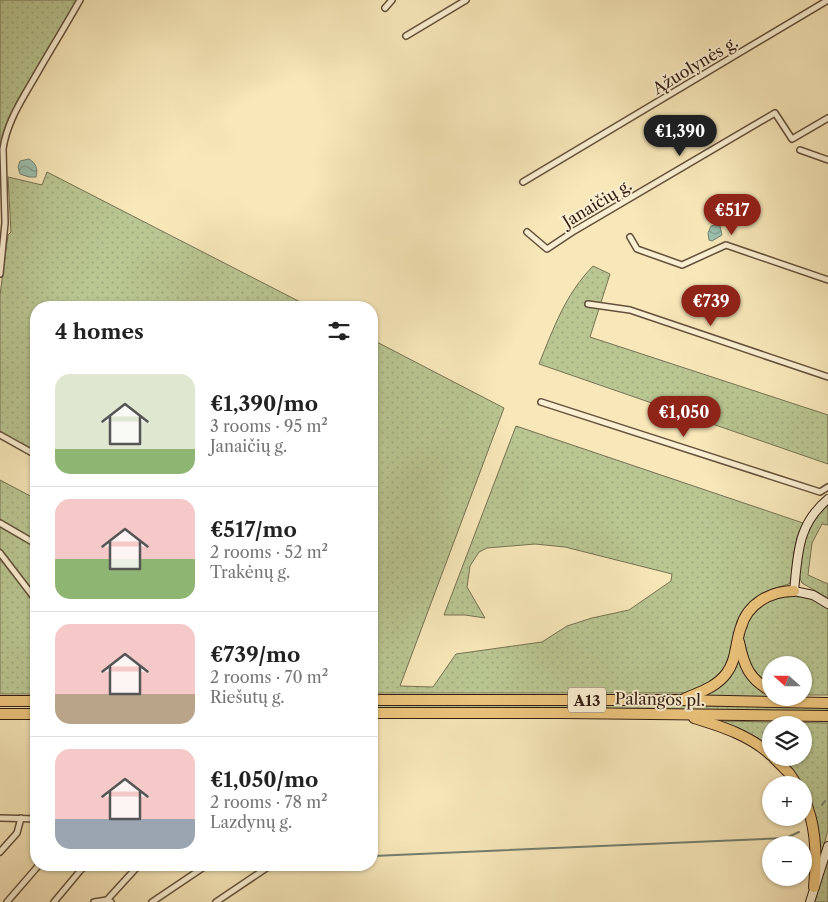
<!DOCTYPE html>
<html lang="en">
<head>
<meta charset="utf-8">
<style>
  body { margin:0; font-family:"Libre Caslon Text",serif; background:#f6f6f6; color:#222; height:100vh; display:flex; flex-direction:column; font-size:19px; white-space:nowrap }
  * { box-sizing:border-box; margin:0 }
  p { font-size:16px; color:#767676 }
  .icon { flex:none; width:28px; height:28px; fill:none; stroke:currentColor; stroke-width:2; stroke-linecap:round; stroke-linejoin:round }
  .map { position:relative; flex:1; overflow:hidden }
  .details { position:absolute; left:30px; top:301px; width:348px; height:570px; display:flex; flex-direction:column; background:#fff; border-radius:20px; box-shadow:0 1px 4px #0004 }
  .details>* { flex:none }
  .needle { width:32px; rotate:291deg }
  .tools { position:absolute; left:762px; top:656px; display:grid; gap:10px }
  .tools a { display:grid; place-items:center; width:50px; height:50px; border-radius:50%; background:#fff; box-shadow:0 1px 4px #0004; font-size:25px }
  .price { position:absolute; translate:-50% -42px; padding:0 11px; border-radius:18px; background:#8f2418; color:#fff; font-size:16px; line-height:32px; filter:drop-shadow(0 1px 2px #0008) }
  .price::after { content:''; position:absolute; left:50%; top:30px; width:15px; height:11px; margin-left:-8px; background:inherit; clip-path:polygon(0 0,100% 0,50% 100%) }
  .price.current { background:#222; color:#fff }
  ul { padding:0; list-style:none }
  li { display:flex; align-items:center; gap:15px; height:125px; padding:0 25px }
  li+li { border-top:1px solid #e0e0e0 }
  li span { display:grid; place-items:center; flex:none; width:140px; height:100px; border-radius:15px; color:#555 }
  li>.icon { margin-inline-start:auto }
  span .icon { width:60px; height:60px; fill:#fffc; stroke-width:1 }
  li b { font-size:21px }
  h2 { display:flex; justify-content:space-between; align-items:center; height:60px; padding:0 25px; font-size:21px }
  .map>svg:first-child { display:block }
</style>
</head>
<body>
<div class="map">
<svg width="828" height="902" viewBox="0 0 828 902">
  <defs>
    <pattern id="grass-dots" width="8" height="8" patternUnits="userSpaceOnUse" patternTransform="scale(1.25)"><rect width="8" height="8" fill="#b9c692"/><path d="M2 2h.1M6 6h.1" fill="none" stroke="#a0aa7d" stroke-width="1.8" stroke-linecap="round"/></pattern>
    <pattern id="water-waves" width="16" height="10" patternUnits="userSpaceOnUse" patternTransform="scale(1.25)"><rect width="16" height="10" fill="#9dc0af"/><path d="M0 5q4-4 8 0t8 0" fill="none" stroke="#819b8d"/></pattern>
  </defs>
  <rect width="100%" height="100%" fill="#f7e7b9"/>
  <filter id="stains"><feTurbulence type="fractalNoise" baseFrequency=".004" numOctaves="4"/><feColorMatrix values="0 0 0 0 .2 0 0 0 0 .09 0 0 0 0 .02 0 0 0 .5 -.17"/></filter>
  <radialGradient id="worn" r=".72"><stop offset=".6" stop-color="#630" stop-opacity="0"/><stop offset="1" stop-color="#630" stop-opacity=".3"/></radialGradient>
  <g fill="url(#grass-dots)" stroke="#767252">
    <polygon points="0,0 77,0 17,101 5,127 0,151"/>
    <polygon points="47,172 310,307 36,308 36,452 0,432 0,295 8,235 11,232 8,177 42,185"/>
    <path d="M593 266 610 274 590 337 828 415V464L539 364C554 327 565 295 593 266Z"/>
    <polygon points="371,339 504,408 400,686 433,687 456,654 542,642 567,626 592,618 629,610 671,581 672,574 565,547 535,544 487,548 479,552 470,566 467,587 485,618 465,615 444,615 516,426 803,523 797,538 794,553 791,581 789,584 772,589 755,599 732,655 718,678 691,692 679,693 371,693"/>
    <polygon points="0,480 36,499 36,595 0,548"/>
    <path d="M828 505V525L822 524 812 543 808 575 828 584V598L802 583C793 567 805 529 816 516 820 512 824 509 828 505Z"/>
    <polygon points="0,559 36,605 36,694 0,694"/>
    <path d="M793 594C806 596 818 599 828 609V695H804V665H771V687C767 684 762 681 758 678 754 674 752 667 749 661 732 626 757 599 793 594Z"/>
    <polygon points="738,654 771,694 771,698 701,696"/>
    <polygon points="371,704 503,704 828,707 828,712 619,709 371,709"/>
    <path d="M718 721 828 723V830L820 859 815 818 804 791V785H800L780 758H804V725H771V750C755 735 738 727 718 721Z"/>
    <polygon points="828,858 828,902 814,902"/>
  </g>
  <g fill="url(#water-waves)" stroke="#737f70">
    <path d="M29 159C36 163 38 169 36 177H29L20 174 18 167 20 161Z"/>
    <polygon points="715,225 720,226 722,235 712,241 709,240 708,233 711,226"/>
  </g>
  <g fill="none" stroke-linecap="round" stroke-linejoin="round">
    <g stroke="#737f70" stroke-width="2">
      <polyline points="822,805 825,801"/>
      <polyline points="373,856 786,838 799,832"/>
    </g>
    <defs>
      <g id="street">
        <polyline points="385,8 392,0"/>
        <polyline points="406,36 466,0"/>
        <polyline points="800,150 828,160"/>
        <polyline points="523,182 828,0"/>
        <polyline points="527,232 547,249 574,231 775,113 792,139 828,118"/>
        <polyline points="630,237 637,249 682,265 726,245 828,280"/>
        <path d="M0 274 5 223 3 149C7 120 25 95 39 70 53 46 67 23 80 0"/>
        <polyline points="588,304 630,310 828,377"/>
        <polyline points="541,402 820,492 828,487"/>
        <polyline points="0,435 36,455"/>
        <polyline points="0,523 36,544"/>
        <polyline points="0,553 36,600"/>
        <polyline points="0,818 36,819"/>
        <polyline points="0,852 17,833 21,818"/>
        <polyline points="107,900 139,865"/>
        <polyline points="7,902 39,865"/>
        <polyline points="54,902 85,865"/>
        <polyline points="94,902 107,900 111,902"/>
        <polyline points="152,902 207,865"/>
        <polyline points="216,902 271,865"/>
      </g>
      <g id="secondary">
        <path d="M828 499C797 525 798 554 794 591L813 595 828 604"/>
        <polyline points="810,902 828,846"/>
      </g>
      <g id="highway">
        <path d="M739 642C744 666 749 679 771 691"/>
        <path d="M684 699C699 692 715 688 726 674 737 660 735 643 741 627 748 603 771 591 794 591"/>
        <polyline points="371,700 679,700 828,703"/>
        <polyline points="0,701 36,701"/>
        <polyline points="371,713 562,713 828,716"/>
        <polyline points="0,714 36,714"/>
        <path d="M694 718C723 727 749 735 771 755"/>
        <polyline points="774,758 789,773 797,785"/>
        <path d="M804 799C817 826 817 858 814 887"/>
      </g>
    </defs>
    <use href="#street" stroke="#64503b" stroke-width="8"/>
    <use href="#secondary" stroke="#331d11" stroke-width="10"/>
    <use href="#highway" stroke="#331d11" stroke-width="12"/>
    <use href="#street" stroke="#faefd2" stroke-width="5"/>
    <use href="#secondary" stroke="#faefd2" stroke-width="8"/>
    <use href="#highway" stroke="#ecc47c" stroke-width="10"/>
  </g>
  <g text-anchor="middle" dominant-baseline="central" stroke-width="4" stroke-linejoin="round" paint-order="stroke">
    <rect fill="#faefd2" stroke="#6f5c4b" stroke-width="1" x="568" y="687.5" width="38" height="25" rx="4"/>
    <g font-size="15" font-weight="bold" fill="#331d11">
      <text x="587" y="700">A13</text>
    </g>
    <g font-size="16" fill="#331d11" stroke="#faefd2">
      <text transform="translate(695 65) rotate(-31)">Ąžuolynės g.</text>
      <text transform="translate(597 203) rotate(-31)">Janaičių g.</text>
      <text transform="translate(660 699) rotate(1)">Palangos pl.</text>
    </g>
  </g>
  <rect width="100%" height="100%" filter="url(#stains)"/>
  <rect width="100%" height="100%" fill="url(#worn)"/>
</svg>
<div class="tools">
<a><svg class="needle" viewBox="-14 -14 28 28"><path d="M0-13l5 13h-10z" fill="#e53935"/><path d="M0 13l5-13h-10z" fill="#767676"/></svg></a>
<a><svg class="icon" aria-label="layers" viewBox="0 0 24 24"><path d="M12 4l9 5-9 5-9-5zM3 14l9 5 9-5"/></svg></a>
<a>+</a>
<a>−</a>
</div>
<b class="price current" style="left:680px;top:157px">€1,390</b>
<b class="price" style="left:732px;top:236px">€517</b>
<b class="price" style="left:711px;top:327px">€739</b>
<b class="price" style="left:684px;top:438px">€1,050</b>
<section class="details">
<h2>4 homes<svg class="icon" aria-label="filters" viewBox="0 0 24 24"><path d="M4 7h16M4 17h16"/><circle cx="9" cy="7" r="2"/><circle cx="15" cy="17" r="2"/></svg></h2>
<ul>
<li><span style="background:linear-gradient(#dfe7d0 75%,#8fb573 0)"><svg class="icon" aria-label="home" viewBox="0 0 24 24"><path d="M3 11l9-7 9 7M6 9v11h12V9"/></svg></span><div><b>€1,390/mo</b><p>3 rooms · 95 m²</p><p>Janaičių g.</p></div></li>
<li><span style="background:linear-gradient(#f6c9c9 60%,#8fb573 0)"><svg class="icon" aria-label="home" viewBox="0 0 24 24"><path d="M3 11l9-7 9 7M6 9v11h12V9"/></svg></span><div><b>€517/mo</b><p>2 rooms · 52 m²</p><p>Trakėnų g.</p></div></li>
<li><span style="background:linear-gradient(#f6c9c9 70%,#b9a48a 0)"><svg class="icon" aria-label="home" viewBox="0 0 24 24"><path d="M3 11l9-7 9 7M6 9v11h12V9"/></svg></span><div><b>€739/mo</b><p>2 rooms · 70 m²</p><p>Riešutų g.</p></div></li>
<li><span style="background:linear-gradient(#f6c9c9 70%,#9aa5b1 0)"><svg class="icon" aria-label="home" viewBox="0 0 24 24"><path d="M3 11l9-7 9 7M6 9v11h12V9"/></svg></span><div><b>€1,050/mo</b><p>2 rooms · 78 m²</p><p>Lazdynų g.</p></div></li>
</ul>
</section>
</div>
</body>
</html>
